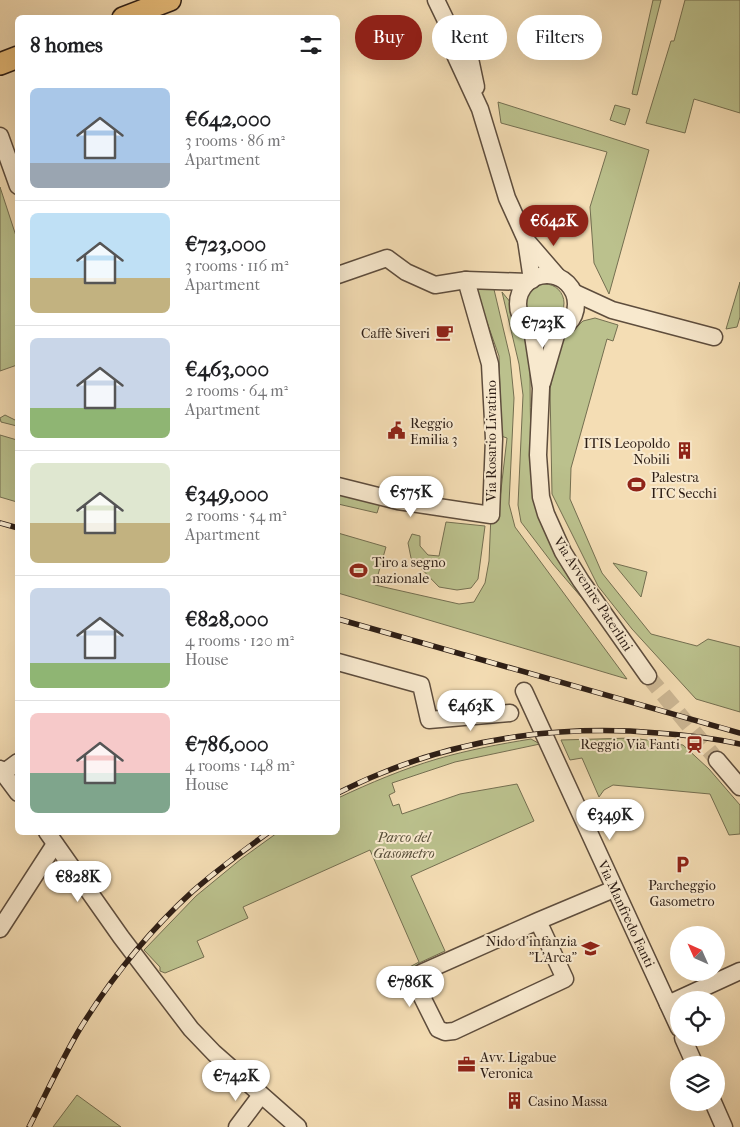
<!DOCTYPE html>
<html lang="en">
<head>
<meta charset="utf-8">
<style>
  body { margin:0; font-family:"IM FELL French Canon",serif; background:#f6f6f6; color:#202124; height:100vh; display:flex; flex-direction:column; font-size:19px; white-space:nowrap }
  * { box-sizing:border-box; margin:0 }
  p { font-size:16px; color:#757577 }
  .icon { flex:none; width:28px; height:28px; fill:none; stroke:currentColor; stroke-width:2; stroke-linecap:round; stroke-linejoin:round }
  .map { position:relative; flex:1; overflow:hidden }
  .panel { position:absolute; left:15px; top:15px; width:325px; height:820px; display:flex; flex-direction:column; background:#fff; border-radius:8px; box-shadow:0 5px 20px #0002 }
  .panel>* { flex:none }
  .guide { position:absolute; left:355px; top:15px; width:310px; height:45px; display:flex; gap:10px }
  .needle { width:32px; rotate:315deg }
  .fabs { position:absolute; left:670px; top:926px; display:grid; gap:10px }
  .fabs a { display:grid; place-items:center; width:55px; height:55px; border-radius:50%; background:#fff; box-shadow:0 5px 20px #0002; font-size:25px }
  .price { position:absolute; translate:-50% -42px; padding:0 11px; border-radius:18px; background:#fff; color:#222; font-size:16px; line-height:32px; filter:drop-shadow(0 1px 2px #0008) }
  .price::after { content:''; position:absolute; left:50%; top:30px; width:15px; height:11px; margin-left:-8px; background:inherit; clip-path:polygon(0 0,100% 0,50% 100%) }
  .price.on { background:#8f2418; color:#fff }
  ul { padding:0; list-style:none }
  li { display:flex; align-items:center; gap:15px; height:125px; padding:0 15px }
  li+li { border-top:1px solid #e0e0e0 }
  li span { display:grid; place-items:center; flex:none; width:140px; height:100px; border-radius:8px; color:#555 }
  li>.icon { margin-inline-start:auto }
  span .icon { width:60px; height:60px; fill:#fffc; stroke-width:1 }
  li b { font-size:21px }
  h2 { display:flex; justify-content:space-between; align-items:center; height:60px; padding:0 15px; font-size:21px }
  .pill { padding:0 18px; border-radius:22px; background:#fff; box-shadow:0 5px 20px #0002; font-size:18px; line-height:45px }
  .pill.on { background:#8f2418; color:#fff }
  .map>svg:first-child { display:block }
</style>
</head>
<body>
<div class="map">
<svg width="740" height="1127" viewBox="0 0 740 1127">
  <rect width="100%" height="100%" fill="#f4ddb4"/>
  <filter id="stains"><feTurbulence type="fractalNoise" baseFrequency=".004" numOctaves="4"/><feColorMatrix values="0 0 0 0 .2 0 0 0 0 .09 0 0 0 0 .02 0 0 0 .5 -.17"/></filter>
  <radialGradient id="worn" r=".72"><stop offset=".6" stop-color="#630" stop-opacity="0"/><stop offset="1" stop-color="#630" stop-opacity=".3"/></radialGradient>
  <g fill="#bbc18d" stroke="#746f51">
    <polygon points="653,0 661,0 637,95 632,94"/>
    <polygon points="685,0 740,0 740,113 694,99 685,133 646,123 671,41 674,41"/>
    <polygon points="498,102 649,150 609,294 594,263 590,207 607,152 501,123"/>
    <polygon points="615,105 630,109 625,125 610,120"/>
    <polygon points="0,187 17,239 17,365 0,371"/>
    <polygon points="472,280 492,281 510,357 514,398 509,504 515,527 627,679 338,593 338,533 386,547 375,585 459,604 474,602 485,583 489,561 491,515 498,516 507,438 501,436 499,356"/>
    <polygon points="740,282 740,317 737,327 726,329"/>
    <circle cx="545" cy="303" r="19"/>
    <path d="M502 292 511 303 515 318 527 333 530 346C530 387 530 428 532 469 533 484 533 500 538 514 549 549 574 580 593 611L553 564 521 522 518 505 523 395 519 364Z"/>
    <polygon points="595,318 618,325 613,341 607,339 571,468 570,499 602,573 651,634 697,646 708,639 740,647 740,712 696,699 632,629 598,586 552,494 550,389 559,343 583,321"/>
    <polygon points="5,415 17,421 17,426 1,422 0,418"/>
    <polygon points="0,435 17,440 17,502 0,497"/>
    <polygon points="338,486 382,497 377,513 338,504"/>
    <polygon points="446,522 485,526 478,579 471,588 457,590 439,587 411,558 408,543 412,534 420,536 420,546 428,555 439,556"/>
    <polygon points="613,563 647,572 641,597"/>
    <polygon points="632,738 683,745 709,769 740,805 740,834 729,835 710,794 613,785 604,790 599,797 582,758 570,760 561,740"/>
    <path d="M531 739 540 744 455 762 392 783 395 792 389 795 393 806 399 804 402 814 460 794 517 784 534 821 411 876 445 951 419 963 409 980 403 984 400 972 419 962 370 850 243 907 248 918 197 941 204 957 165 973 160 971V967L144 950 196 896 241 859 277 833 338 832V798C370 783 403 769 437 759 468 750 500 744 531 739Z"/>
    <polygon points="77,1095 121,1127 53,1127"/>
  </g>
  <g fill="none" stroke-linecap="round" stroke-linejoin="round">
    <polyline stroke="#ccb794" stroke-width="16" stroke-dasharray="16 8" stroke-linecap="butt" points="648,676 717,760"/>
    <defs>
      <g id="minor">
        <polyline points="436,0 450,29 449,42 480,109 507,198 526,240 532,280"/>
        <polyline points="450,29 461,36 469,54 476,87"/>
        <polyline points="0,136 18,186"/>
        <polyline points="526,240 558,277"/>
        <circle cx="547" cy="304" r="29"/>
        <polyline points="338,275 387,258 406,272 435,285 466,280 528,282"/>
        <polyline points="575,293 612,310 714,337"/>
        <polyline points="532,329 541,388 538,455 541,497 546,514 563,552 581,581 648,676"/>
        <polyline points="542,383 557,332"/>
        <polyline points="338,486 398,501 491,515 494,439 490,364 466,280"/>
        <polyline points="338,662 421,685 429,720 510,713"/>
        <polyline points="524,691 679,1028"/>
        <polyline points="717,760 740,787"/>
        <polyline points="0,769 18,793"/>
        <polyline points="3,773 18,762"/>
        <polyline points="47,832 121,937 191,1029 214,1053 298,1127"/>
        <polyline points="538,921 565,979 454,1031 445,1032 438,1029 416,985 417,979 421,973 538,921 614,889"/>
        <polyline points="0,929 55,844"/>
        <polyline points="668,1004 740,971"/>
        <polyline points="683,1038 695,1065"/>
        <polyline points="713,1102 724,1127"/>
        <polyline points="237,1127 261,1095"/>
      </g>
      <g id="major">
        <polyline points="123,18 170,0"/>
        <polyline points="0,64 18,57"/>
      </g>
    </defs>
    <use href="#minor" stroke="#5e4d3d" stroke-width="19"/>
    <use href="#major" stroke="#2c1d15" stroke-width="24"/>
    <use href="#minor" stroke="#f8e9ce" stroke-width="16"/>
    <use href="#major" stroke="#eabe7a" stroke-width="21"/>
    <defs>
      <g id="rail">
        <polyline points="0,523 18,528"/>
        <polyline points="338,619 740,733"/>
        <path d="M338 793C352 786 367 779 382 773 469 737 565 725 658 733 685 735 713 738 740 744"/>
        <path d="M29 1127C45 1096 60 1063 78 1032 109 981 149 931 193 891 217 870 243 851 269 832"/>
      </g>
    </defs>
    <use href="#rail" stroke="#2c1d15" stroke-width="5.5"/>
    <use href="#rail" stroke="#f8e9ce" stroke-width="4" stroke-dasharray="11" stroke-linecap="butt"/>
  </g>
  <defs>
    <symbol id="cafe-bare" viewBox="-9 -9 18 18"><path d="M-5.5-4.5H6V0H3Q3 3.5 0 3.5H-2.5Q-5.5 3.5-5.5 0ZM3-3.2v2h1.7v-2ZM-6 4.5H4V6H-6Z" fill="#8f2418" stroke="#f8e9ce" stroke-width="2.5" paint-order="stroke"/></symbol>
    <symbol id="civic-bare" viewBox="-9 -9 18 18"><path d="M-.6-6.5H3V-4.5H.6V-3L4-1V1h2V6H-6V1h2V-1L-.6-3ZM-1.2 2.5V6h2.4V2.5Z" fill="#8f2418" stroke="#f8e9ce" stroke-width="2.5" paint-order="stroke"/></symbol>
    <symbol id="building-bare" viewBox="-9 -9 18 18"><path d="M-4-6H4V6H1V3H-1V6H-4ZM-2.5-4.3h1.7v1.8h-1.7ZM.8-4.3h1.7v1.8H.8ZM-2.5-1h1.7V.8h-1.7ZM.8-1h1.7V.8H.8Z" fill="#8f2418" stroke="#f8e9ce" stroke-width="2.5" paint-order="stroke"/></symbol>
    <symbol id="stadium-bare" viewBox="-9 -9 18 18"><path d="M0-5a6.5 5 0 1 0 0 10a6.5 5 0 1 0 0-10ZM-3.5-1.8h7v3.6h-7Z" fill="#8f2418" stroke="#f8e9ce" stroke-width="2.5" paint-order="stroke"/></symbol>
    <symbol id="station-bare" viewBox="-9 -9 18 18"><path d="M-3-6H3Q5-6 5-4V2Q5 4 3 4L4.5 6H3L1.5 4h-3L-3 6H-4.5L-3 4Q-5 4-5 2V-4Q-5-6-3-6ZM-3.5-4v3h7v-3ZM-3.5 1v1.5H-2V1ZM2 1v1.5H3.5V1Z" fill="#8f2418" stroke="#f8e9ce" stroke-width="2.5" paint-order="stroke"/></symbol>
    <symbol id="parking-bare" viewBox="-9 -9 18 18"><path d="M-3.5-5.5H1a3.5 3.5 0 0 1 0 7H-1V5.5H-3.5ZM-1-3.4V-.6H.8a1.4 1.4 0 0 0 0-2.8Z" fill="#8f2418" stroke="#f8e9ce" stroke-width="2.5" paint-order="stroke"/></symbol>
    <symbol id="school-bare" viewBox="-9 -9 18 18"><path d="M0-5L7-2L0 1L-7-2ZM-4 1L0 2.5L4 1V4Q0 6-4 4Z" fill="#8f2418" stroke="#f8e9ce" stroke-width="2.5" paint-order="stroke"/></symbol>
    <symbol id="office-bare" viewBox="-9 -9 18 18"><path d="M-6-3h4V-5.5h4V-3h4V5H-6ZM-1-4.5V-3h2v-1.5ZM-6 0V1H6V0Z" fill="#8f2418" stroke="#f8e9ce" stroke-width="2.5" paint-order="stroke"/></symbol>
  </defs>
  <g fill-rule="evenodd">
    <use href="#cafe-bare" x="432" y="320" width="25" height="25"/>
    <use href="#civic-bare" x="384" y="418" width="25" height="25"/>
    <use href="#building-bare" x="672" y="438" width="25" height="25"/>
    <use href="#stadium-bare" x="624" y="472" width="25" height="25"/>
    <use href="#stadium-bare" x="346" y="558" width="25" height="25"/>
    <use href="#station-bare" x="682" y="732" width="25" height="25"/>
    <use href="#parking-bare" x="670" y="852" width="25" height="25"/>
    <use href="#school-bare" x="578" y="936" width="25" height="25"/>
    <use href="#office-bare" x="454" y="1052" width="25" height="25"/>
    <use href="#building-bare" x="502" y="1088" width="25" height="25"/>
  </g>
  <g text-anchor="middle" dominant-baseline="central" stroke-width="4" stroke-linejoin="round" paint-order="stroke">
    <g font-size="14" fill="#2c1d15" stroke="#f8e9ce" text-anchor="start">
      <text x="430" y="333" text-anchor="end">Caffè Siveri</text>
      <text x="410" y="423">Reggio<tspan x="410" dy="16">Emilia 3</tspan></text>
      <text x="670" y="443" text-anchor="end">ITIS Leopoldo<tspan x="670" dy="16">Nobili</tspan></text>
      <text x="651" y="477">Palestra<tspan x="651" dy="16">ITC Secchi</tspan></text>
      <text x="372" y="562">Tiro a segno<tspan x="372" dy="16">nazionale</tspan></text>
      <text x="680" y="744" text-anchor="end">Reggio Via Fanti</text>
      <text x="682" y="885" text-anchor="middle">Parcheggio<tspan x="682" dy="16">Gasometro</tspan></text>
      <text x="577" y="941" text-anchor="end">Nido d'infanzia<tspan x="577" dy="16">"L'Arca"</tspan></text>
      <text x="480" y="1057">Avv. Ligabue<tspan x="480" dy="16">Veronica</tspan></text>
      <text x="528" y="1101">Casino Massa</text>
    </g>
    <g font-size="14" fill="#2c1d15" stroke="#f8e9ce">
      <text transform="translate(491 441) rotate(-90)">Via Rosario Livatino</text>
      <text transform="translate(593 594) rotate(57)">Via Avvenire Paterlini</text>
      <text transform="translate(626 914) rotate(65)">Via Manfredo Fanti</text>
    </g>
    <g font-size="14" font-style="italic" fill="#574e39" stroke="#f8e9ce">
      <text x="404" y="837">Parco del<tspan x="404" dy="16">Gasometro</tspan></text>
    </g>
  </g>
  <rect width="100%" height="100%" filter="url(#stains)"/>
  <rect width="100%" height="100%" fill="url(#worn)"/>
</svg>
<div class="fabs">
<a><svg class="needle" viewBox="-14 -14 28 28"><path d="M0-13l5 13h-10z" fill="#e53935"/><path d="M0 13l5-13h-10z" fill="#757577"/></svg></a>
<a><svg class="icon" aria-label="locate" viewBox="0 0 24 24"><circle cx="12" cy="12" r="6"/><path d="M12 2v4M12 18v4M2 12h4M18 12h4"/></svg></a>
<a><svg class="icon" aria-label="layers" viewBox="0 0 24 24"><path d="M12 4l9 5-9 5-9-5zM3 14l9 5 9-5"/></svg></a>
</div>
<b class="price on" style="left:554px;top:247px">€642K</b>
<b class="price" style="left:543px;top:349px">€723K</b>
<b class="price" style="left:411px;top:518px">€575K</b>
<b class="price" style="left:471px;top:732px">€463K</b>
<b class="price" style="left:610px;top:841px">€349K</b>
<b class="price" style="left:78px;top:903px">€828K</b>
<b class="price" style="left:410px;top:1008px">€786K</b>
<b class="price" style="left:236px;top:1102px">€742K</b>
<div class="guide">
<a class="pill on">Buy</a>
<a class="pill">Rent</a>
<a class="pill">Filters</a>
</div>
<section class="panel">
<h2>8 homes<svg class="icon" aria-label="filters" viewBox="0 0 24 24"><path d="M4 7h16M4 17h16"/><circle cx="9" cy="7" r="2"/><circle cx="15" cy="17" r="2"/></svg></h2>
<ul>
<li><span style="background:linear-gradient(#a9c7e8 75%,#9aa5b1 0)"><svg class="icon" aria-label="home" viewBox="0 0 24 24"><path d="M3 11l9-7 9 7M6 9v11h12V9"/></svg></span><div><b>€642,000</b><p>3 rooms · 86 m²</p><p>Apartment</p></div></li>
<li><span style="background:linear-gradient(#bfe0f5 65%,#c2b280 0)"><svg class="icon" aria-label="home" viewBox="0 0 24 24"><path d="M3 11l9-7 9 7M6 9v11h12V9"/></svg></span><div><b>€723,000</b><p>3 rooms · 116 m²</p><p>Apartment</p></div></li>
<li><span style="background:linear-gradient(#c9d6e8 70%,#8fb573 0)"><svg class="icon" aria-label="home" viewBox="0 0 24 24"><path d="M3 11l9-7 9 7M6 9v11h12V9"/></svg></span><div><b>€463,000</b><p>2 rooms · 64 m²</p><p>Apartment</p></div></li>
<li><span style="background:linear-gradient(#dfe7d0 60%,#c2b280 0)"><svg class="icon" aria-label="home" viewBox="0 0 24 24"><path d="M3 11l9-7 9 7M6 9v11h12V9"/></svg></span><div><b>€349,000</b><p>2 rooms · 54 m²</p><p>Apartment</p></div></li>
<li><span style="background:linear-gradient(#c9d6e8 75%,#8fb573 0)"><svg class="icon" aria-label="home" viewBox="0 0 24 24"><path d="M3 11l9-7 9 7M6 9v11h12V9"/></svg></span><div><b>€828,000</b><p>4 rooms · 120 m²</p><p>House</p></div></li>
<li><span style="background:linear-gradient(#f6c9c9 60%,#7fa58c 0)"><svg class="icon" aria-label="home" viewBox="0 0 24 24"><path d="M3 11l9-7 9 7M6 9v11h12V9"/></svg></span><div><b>€786,000</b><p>4 rooms · 148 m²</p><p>House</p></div></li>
</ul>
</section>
</div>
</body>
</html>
